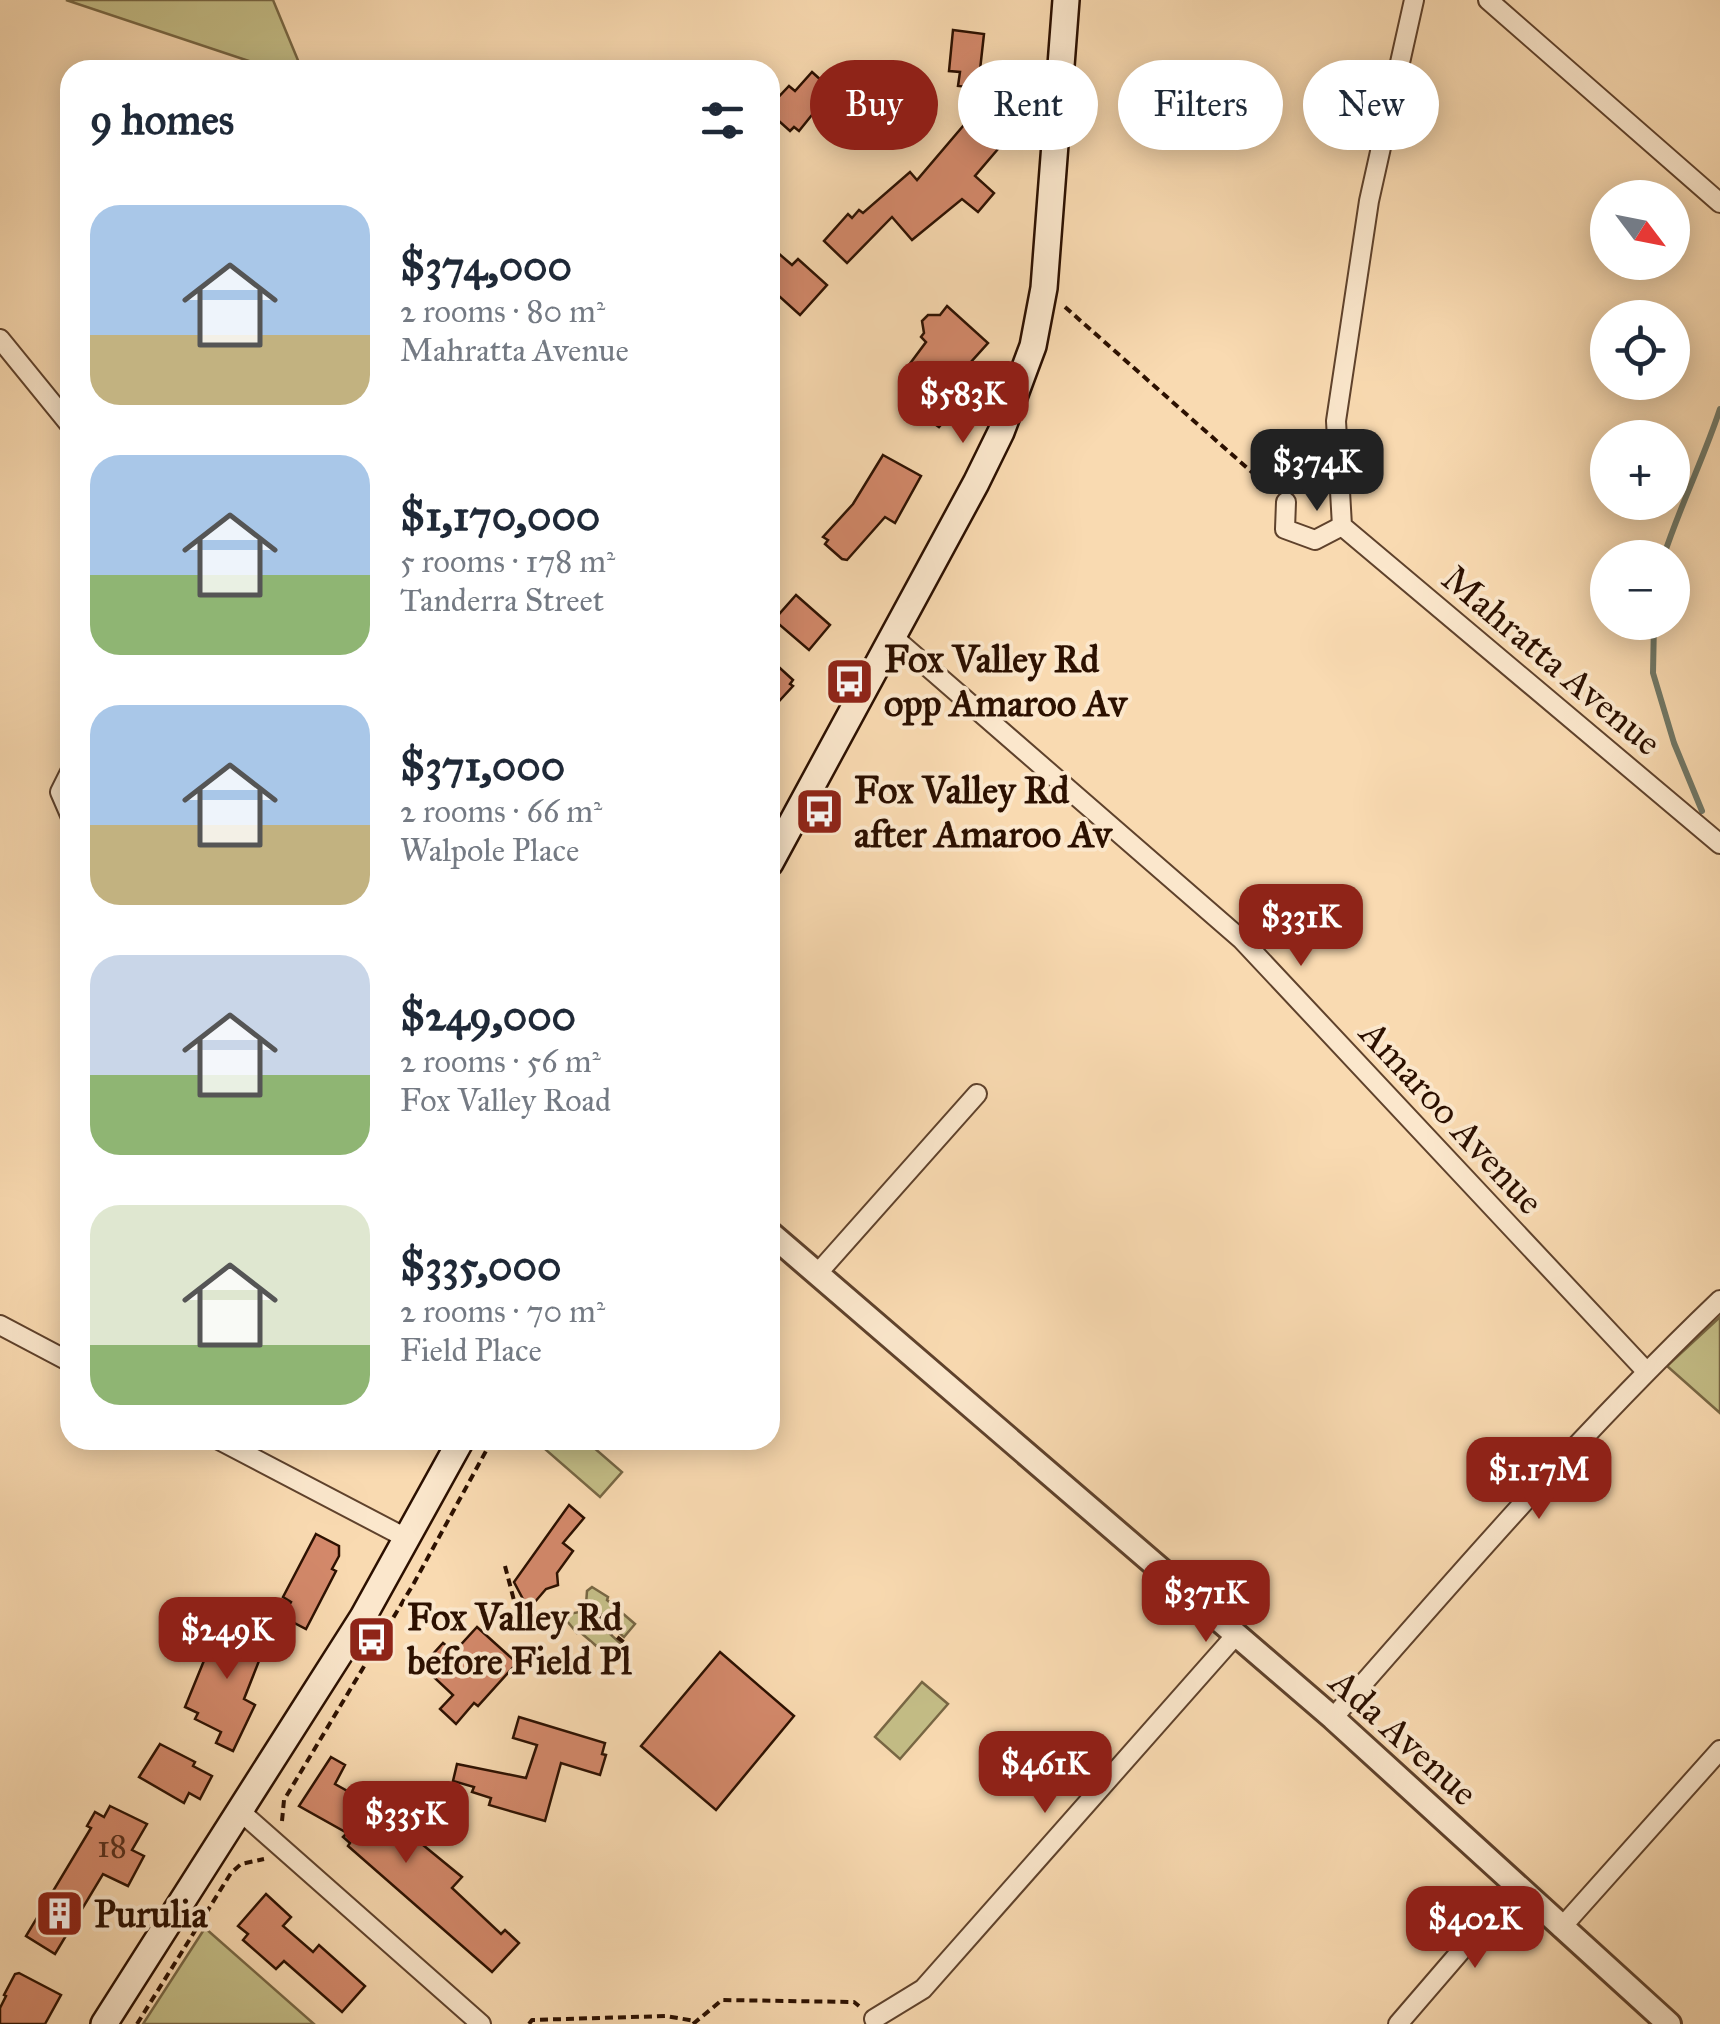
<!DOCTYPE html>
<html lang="en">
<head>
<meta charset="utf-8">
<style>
  body { margin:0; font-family:"IM FELL Great Primer",serif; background:#f6f6f7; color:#1f2937; height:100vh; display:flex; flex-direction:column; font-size:38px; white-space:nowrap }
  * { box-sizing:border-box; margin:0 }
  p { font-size:32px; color:#747a83 }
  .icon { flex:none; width:55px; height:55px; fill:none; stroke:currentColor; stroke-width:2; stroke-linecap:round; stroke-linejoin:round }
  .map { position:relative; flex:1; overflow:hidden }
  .drawer { position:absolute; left:60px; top:60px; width:720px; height:1390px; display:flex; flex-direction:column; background:#fff; border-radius:30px; box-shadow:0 5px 25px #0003 }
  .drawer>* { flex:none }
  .top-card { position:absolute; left:810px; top:60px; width:760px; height:90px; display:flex; gap:20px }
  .needle { width:65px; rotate:122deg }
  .buttons { position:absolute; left:1590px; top:180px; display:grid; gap:20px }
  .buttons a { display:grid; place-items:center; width:100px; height:100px; border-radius:50%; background:#fff; box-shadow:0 5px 25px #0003; font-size:50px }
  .price { position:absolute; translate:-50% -85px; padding:0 22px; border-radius:20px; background:#8f2418; color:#fff; font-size:32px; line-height:65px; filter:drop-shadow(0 2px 5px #0008) }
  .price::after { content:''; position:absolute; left:50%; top:60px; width:30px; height:22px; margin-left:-15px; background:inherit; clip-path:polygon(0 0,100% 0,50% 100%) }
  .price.active { background:#222; color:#fff }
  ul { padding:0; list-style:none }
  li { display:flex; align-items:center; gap:30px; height:250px; padding:0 30px }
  li span { display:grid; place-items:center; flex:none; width:280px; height:200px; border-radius:30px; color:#555 }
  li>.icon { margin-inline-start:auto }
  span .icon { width:120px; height:120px; fill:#fffc; stroke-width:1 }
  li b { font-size:42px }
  h2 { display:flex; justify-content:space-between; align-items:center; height:120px; padding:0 30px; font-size:42px }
  .pill { padding:0 35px; border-radius:45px; background:#fff; box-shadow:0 5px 25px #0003; font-size:35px; line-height:90px }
  .pill.active { background:#8f2418; color:#fff }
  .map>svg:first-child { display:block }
</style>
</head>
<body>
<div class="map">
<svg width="1720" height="2024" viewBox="0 0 1720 2024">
  <rect width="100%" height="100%" fill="#f9dab1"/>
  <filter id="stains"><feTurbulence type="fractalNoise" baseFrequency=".002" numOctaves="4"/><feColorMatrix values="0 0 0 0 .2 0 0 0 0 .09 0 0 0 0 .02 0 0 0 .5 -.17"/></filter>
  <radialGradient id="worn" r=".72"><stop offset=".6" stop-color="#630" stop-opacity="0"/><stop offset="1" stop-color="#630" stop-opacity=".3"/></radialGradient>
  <g fill="#c4be87" stroke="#786744" stroke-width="2.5">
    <polygon points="66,0 273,0 302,70 276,70"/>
    <polygon points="1720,1317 1720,1413 1667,1366"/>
    <polygon points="555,1440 585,1440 622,1472 600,1497 546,1450"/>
    <polygon points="592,1587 608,1597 607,1600 635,1624 624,1637 612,1627 608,1615 597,1614 586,1605 587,1591"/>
    <polygon points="584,1611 592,1618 593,1629 596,1633 608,1632 620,1643 608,1656 580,1632 577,1633 567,1621 569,1614"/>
    <polygon points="922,1682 948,1704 900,1759 875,1737"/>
    <polygon points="205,1928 314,2024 143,2024"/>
  </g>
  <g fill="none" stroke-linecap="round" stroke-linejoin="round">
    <g stroke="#707766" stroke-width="6">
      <path d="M1663 558C1680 506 1703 460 1720 409"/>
      <polyline points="1654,622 1653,673 1674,743 1702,811"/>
    </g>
  </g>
  <g fill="#d4896b" stroke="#2c1000" stroke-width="2.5">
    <polygon points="953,30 984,34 978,88 958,86 960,72 949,71"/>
    <polygon points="812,72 832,90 799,131 794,127 790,131 770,113 770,106 789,86 795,91"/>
    <polygon points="969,119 996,143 993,145 998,149 975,176 994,193 978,212 962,199 912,240 892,217 847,263 824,241 848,214 852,218 859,210 863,213 910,172 917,180"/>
    <polygon points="770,246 792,265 798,259 827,285 800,315 770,288"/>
    <polygon points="947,306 988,343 971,362 978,368 958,391 963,394 959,399 964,403 950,422 946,419 939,427 912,408 925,389 903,373 926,342 921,337 924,333 922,321 928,315 940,315"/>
    <polygon points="883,455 921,476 895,523 885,517 847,560 842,559 825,544 828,540 823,537 853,504"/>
    <polygon points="796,595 830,625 809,650 774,620"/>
    <polygon points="770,659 793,680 790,684 793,686 770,711"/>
    <polygon points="569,1505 584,1518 563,1543 573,1551 557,1573 558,1585 546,1589 534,1603 524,1601 514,1582"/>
    <polygon points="316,1534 339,1546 339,1556 332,1569 336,1571 306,1629 283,1617 291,1602 283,1597"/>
    <polygon points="221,1619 268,1638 244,1699 255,1705 233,1751 216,1743 221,1732 195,1719 198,1713 185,1707"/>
    <polygon points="477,1627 517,1663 478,1706 474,1703 456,1724 440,1709 453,1695 422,1666 443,1643 454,1652"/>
    <polygon points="720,1652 794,1716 716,1810 641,1746"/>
    <polygon points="519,1717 605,1743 602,1754 606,1755 600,1775 561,1763 545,1821 489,1805 491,1798 472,1792 474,1787 453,1781 457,1764 526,1778 537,1745 513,1738"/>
    <polygon points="160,1744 195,1762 193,1766 212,1776 200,1799 189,1793 184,1803 139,1777"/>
    <polygon points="331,1757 345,1765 335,1784 392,1816 390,1818 462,1877 452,1888 501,1934 505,1930 519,1943 492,1972 348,1846 350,1843 343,1837 347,1833 299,1806"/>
    <polygon points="110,1806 147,1824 132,1850 144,1856 128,1886 103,1874 55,1954 26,1936 91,1828 87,1826 95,1812 104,1817"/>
    <polygon points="266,1894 291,1917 283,1926 313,1952 319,1945 365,1986 342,2012 284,1961 276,1969 243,1940 248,1934 238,1926"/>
    <polygon points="19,1973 61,1995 45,2024 0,2024 0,2008 6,1996 4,1995 15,1974"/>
  </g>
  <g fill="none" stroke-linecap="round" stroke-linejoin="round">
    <defs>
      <g id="minor">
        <polyline points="1414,0 1369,201 1336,421 1342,526 1720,844"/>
        <polyline points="1488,0 1720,203"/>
        <polyline points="0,339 70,425"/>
        <polyline points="1286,502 1285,529 1315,540 1342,526"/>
        <polyline points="891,635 1242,940 1646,1371"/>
        <polyline points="70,772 60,792 70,815"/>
        <polyline points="817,1274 977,1094"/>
        <polyline points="0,1325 70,1362"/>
        <polyline points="219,1440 408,1539"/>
        <path d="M1333 1718C1458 1575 1583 1431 1720 1300"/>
        <polyline points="241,1812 481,2024"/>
        <polyline points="1561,1928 1720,1750"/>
        <polyline points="874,2019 923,1989 1235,1636"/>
        <polyline points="1398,2024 1516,1887"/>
      </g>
      <polyline id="tertiary" points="770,1233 1333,1718 1669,2024"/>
      <g id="secondary">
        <polyline points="770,863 976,483 1001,432 1033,346 1044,288 1066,0"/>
        <polyline points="104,2024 363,1617 461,1440"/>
      </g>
    </defs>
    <use href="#minor" stroke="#5f422c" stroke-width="22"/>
    <use href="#tertiary" stroke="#5f422c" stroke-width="28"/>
    <use href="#secondary" stroke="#2c1000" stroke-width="30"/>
    <g stroke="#2c1000" stroke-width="4" stroke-dasharray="8 5" stroke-linecap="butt">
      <polyline points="1065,307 1271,489"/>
      <polyline points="505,1566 516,1608 536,1610 540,1618"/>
      <polyline points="583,1607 597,1619"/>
      <circle cx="602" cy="1624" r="7"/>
      <polyline points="607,1629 626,1644"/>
      <polyline points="282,1821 284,1800 414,1583 492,1440"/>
      <polyline points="137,2024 231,1873 241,1864 264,1859"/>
      <polyline points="529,2024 532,2020 666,2016 695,2021"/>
      <polyline points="693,2024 722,2000 854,2002 859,2006"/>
    </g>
    <use href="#minor" stroke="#fbe7cc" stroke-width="18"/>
    <use href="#tertiary" stroke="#fbe7cc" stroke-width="22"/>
    <use href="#secondary" stroke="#fbe7cc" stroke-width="25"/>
  </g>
  <defs>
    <symbol id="bus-square" viewBox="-11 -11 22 22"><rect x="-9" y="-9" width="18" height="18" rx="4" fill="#8f2418" stroke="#fbe7cc"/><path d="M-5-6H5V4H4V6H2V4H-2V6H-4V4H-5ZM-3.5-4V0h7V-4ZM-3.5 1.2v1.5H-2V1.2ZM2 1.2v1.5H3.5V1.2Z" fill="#fff"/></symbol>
    <symbol id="building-square" viewBox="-11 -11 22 22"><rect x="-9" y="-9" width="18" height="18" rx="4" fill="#8f2418" stroke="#fbe7cc"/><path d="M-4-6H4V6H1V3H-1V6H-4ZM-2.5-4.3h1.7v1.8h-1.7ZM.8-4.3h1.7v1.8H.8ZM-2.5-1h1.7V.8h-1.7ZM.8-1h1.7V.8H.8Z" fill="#fff"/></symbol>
  </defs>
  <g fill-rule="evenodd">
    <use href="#bus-square" x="822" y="654" width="55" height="55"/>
    <use href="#bus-square" x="792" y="784" width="55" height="55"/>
    <use href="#bus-square" x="344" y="1612" width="55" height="55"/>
    <use href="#building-square" x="32" y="1886" width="55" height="55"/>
  </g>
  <g text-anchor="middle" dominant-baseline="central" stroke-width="8" stroke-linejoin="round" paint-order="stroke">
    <g font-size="32" fill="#562e1b">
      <text x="112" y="1846">18</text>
    </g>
    <g font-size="38" font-weight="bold" fill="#2c1000" stroke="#fbe7cc" text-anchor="start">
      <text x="884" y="659">Fox Valley Rd<tspan x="884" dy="44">opp Amaroo Av</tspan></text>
      <text x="854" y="790">Fox Valley Rd<tspan x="854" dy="44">after Amaroo Av</tspan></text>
      <text x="407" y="1617">Fox Valley Rd<tspan x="407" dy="44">before Field Pl</tspan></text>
      <text x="94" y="1914">Purulia</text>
    </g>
    <g font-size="38" fill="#2c1000" stroke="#fbe7cc">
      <text transform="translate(1552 660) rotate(40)">Mahratta Avenue</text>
      <text transform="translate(1452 1117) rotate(47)">Amaroo Avenue</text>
      <text transform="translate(1404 1737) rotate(42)">Ada Avenue</text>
    </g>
  </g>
  <rect width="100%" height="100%" filter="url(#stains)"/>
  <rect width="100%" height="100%" fill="url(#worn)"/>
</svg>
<div class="buttons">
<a><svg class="needle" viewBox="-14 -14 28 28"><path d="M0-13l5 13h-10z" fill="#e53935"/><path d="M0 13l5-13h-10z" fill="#747a83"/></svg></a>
<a><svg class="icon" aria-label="locate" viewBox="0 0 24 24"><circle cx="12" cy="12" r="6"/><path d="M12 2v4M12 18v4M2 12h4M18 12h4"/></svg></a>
<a>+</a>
<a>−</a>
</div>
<b class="price" style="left:963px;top:446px">$583K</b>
<b class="price active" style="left:1317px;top:514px">$374K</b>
<b class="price" style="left:1301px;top:969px">$331K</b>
<b class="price" style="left:1539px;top:1522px">$1.17M</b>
<b class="price" style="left:1206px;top:1645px">$371K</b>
<b class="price" style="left:227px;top:1682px">$249K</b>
<b class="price" style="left:1045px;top:1816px">$461K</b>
<b class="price" style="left:406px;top:1866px">$335K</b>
<b class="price" style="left:1475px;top:1971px">$402K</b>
<div class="top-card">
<a class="pill active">Buy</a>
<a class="pill">Rent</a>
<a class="pill">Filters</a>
<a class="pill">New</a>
</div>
<section class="drawer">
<h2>9 homes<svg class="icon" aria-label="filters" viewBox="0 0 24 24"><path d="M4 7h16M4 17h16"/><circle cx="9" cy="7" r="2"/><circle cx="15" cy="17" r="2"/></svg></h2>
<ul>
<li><span style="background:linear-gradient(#a9c7e8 65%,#c2b280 0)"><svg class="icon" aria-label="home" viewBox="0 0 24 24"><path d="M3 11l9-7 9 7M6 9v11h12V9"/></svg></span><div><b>$374,000</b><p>2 rooms · 80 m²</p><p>Mahratta Avenue</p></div></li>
<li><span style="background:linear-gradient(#a9c7e8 60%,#8fb573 0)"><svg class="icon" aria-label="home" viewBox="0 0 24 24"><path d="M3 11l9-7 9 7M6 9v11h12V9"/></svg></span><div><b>$1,170,000</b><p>5 rooms · 178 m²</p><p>Tanderra Street</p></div></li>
<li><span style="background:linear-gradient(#a9c7e8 60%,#c2b280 0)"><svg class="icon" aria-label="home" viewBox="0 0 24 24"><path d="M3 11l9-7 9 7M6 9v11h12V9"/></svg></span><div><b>$371,000</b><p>2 rooms · 66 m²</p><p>Walpole Place</p></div></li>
<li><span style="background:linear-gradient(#c9d6e8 60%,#8fb573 0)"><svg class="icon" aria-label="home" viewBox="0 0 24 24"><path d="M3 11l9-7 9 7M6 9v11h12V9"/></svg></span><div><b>$249,000</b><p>2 rooms · 56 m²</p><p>Fox Valley Road</p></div></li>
<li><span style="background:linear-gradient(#dfe7d0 70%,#8fb573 0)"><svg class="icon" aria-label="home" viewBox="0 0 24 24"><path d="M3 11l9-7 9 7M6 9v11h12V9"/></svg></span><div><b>$335,000</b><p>2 rooms · 70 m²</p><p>Field Place</p></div></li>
</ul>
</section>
</div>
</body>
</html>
